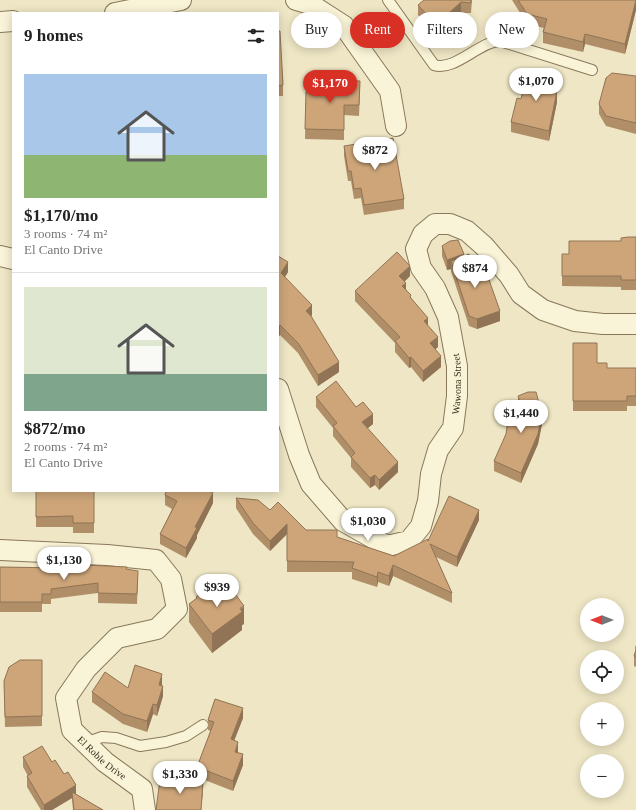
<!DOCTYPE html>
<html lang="en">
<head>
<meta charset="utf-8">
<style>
  body { margin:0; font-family:"Times New Roman",serif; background:#f2f2f2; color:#222; height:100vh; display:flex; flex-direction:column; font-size:15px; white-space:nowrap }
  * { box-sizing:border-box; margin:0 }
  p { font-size:13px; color:#767676 }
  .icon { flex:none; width:22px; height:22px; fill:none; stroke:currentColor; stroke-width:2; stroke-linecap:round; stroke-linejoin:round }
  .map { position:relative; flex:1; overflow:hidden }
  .sheet { position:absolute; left:12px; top:12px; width:267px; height:480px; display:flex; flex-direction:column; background:#fff; border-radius:0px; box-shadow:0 2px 10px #0003 }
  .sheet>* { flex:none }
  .hud { position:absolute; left:291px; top:12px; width:285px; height:36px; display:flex; gap:8px }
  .needle { width:26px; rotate:270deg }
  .buttons { position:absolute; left:580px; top:598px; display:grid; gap:8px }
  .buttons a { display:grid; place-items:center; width:44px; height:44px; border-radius:50%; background:#fff; box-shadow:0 2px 10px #0003; font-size:20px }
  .price { position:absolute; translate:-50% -34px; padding:0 9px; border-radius:14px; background:#fff; color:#222; font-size:13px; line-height:26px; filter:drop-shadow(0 1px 2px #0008) }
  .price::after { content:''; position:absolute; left:50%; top:24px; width:12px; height:9px; margin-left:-6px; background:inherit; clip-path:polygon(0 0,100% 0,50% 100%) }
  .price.on { background:#d93025; color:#fff }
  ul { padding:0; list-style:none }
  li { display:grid; align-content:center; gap:8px; height:212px; padding:0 12px }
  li+li { border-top:1px solid #e0e0e0 }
  li span { display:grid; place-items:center; height:124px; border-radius:0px; color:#555 }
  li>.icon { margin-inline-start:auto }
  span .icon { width:72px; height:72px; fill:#fffc; stroke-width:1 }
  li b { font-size:17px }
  h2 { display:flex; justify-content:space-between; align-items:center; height:48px; padding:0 12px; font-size:17px }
  .pill { padding:0 14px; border-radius:18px; background:#fff; box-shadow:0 2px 10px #0003; font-size:14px; line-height:36px }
  .pill.on { background:#d93025; color:#fff }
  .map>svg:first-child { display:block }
</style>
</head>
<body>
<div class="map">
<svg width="636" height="810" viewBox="0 0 636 810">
  <rect width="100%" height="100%" fill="#eee6c4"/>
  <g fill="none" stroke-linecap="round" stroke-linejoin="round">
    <defs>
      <g id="service">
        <path d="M388 0 434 65C454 72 480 41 500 41L592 70"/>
        <polyline points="85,743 102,737 116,738 140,746 166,742 186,736 203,725"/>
      </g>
      <g id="minor">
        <polyline points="296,0 310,4 344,26 390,91 396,126"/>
        <polyline points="115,13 181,0"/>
        <polyline points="0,22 13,21"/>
        <polyline points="0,256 13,259"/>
        <path id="s1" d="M278 389 299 455 311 484 343 521 387 546 409 541 421 526 428 501 431 474 438 450 453 428 457 396V366L448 317 435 288 421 268 416 249 423 234 435 224H450L467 231 484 246 509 275 521 294 543 310 575 321 603 324H636"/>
        <path id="s2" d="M0 550 107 555 156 560 171 579 177 609 157 629 117 638 86 669 66 698 72 730 105 762 142 789 145 810"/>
      </g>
    </defs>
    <use href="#service" stroke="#89785a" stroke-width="12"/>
    <use href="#minor" stroke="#89785a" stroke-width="22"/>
    <use href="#service" stroke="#f9f3d7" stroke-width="10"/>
    <use href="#minor" stroke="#f9f3d7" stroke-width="20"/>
  </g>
  <g fill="#b08e68">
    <polygon points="472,0 471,13 461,13 436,35 418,15 418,5"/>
    <polygon points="512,0 636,0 636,10 625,54 585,44 583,52 543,43 543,32 544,28 527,24"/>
    <polygon points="278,31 283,85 283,96 278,96"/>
    <polygon points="636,76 636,134 606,126 599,114 599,104"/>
    <polygon points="555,88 554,91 557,102 549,141 511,132 511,122 521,99"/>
    <polygon points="360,91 359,116 344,115 344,140 305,139 306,92"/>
    <polygon points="344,146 404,199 404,209 364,215 361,198 354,199 351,181 348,181 344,156"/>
    <polygon points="636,237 636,290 621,290 621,287 562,286 562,254 569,254"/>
    <polygon points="442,246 464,256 480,280 500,321 477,329 469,326 451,271 451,269 447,270 442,256"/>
    <polygon points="278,256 288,272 285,277 312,315 311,316 339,372 318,386 298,353 280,335 278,337"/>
    <polygon points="410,276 404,282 406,289 428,326 438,347 435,349 441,367 423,382 411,367 409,368 395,352 395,343 355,301 355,291"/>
    <polygon points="573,343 597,363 607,368 636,368 636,406 627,406 627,411 573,411"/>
    <polygon points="518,396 542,424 538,444 521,483 494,471 494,461 519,411 518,406"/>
    <polygon points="316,397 356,407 373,424 367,428 398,472 379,490 375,485 370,488 351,467 351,458 333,436 333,428 316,407"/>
    <polygon points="36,491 94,491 94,533 73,533 73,527 36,527"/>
    <polygon points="165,495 213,503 197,535 197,538 186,558 160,544 160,534 172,509 165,505"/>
    <polygon points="236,498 270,510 306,530 337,537 394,556 428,541 479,520 457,567 436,557 452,593 452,603 393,576 389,586 378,582 377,587 352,579 352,572 287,572 287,534 270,551 253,534 236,508"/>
    <polygon points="61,564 85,565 127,569 138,581 137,604 98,603 98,593 51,599 51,604 42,604 42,612 0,612 0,567 61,568"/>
    <polygon points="196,597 244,624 242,625 242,630 212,653 189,622 189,604 196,599"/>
    <polygon points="636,645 636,667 634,666 634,656 635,652 635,647"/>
    <polygon points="42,660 42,726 5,727 4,681"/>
    <polygon points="162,684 162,686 163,696 157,716 153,714 147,732 123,724 92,702 92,692"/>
    <polygon points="243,718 234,740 238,753 243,765 233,791 197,777 197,767 211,731 208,730 208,720"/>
    <polygon points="23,757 52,762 76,794 103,810 73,810 72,798 52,810 41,810 27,787 27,776 28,776 23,767"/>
  </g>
  <g fill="#907455">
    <polygon points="636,0 636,10 625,54 625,44"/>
    <polygon points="461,2 461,13 436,35 436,25"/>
    <polygon points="585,34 585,44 583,52 583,42"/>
    <polygon points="555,77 555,88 552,100 552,90"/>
    <polygon points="557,91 557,102 549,141 549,131"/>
    <polygon points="464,254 464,264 451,261 451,269 447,270 447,260"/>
    <polygon points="288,262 288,272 281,283 281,273"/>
    <polygon points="410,266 410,276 399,287 399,276"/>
    <polygon points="406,283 406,293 402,286"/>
    <polygon points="312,305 312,315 306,321 306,311"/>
    <polygon points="500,311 500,321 477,329 477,319"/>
    <polygon points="428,318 428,328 424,321"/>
    <polygon points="280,325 280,335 278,337 278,327"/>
    <polygon points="438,337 438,347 430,354 430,343"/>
    <polygon points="441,356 441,367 423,382 423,371"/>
    <polygon points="411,357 411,367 409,368 409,358"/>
    <polygon points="339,362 339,372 318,386 318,375"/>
    <polygon points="373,414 373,424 362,433 362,422"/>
    <polygon points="542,414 542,424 538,444 521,483 521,473"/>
    <polygon points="398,462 398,472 379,490 379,480"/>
    <polygon points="375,475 375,485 370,488 370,478"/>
    <polygon points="213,493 213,503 197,535 197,538 186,558 186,548 195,527"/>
    <polygon points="479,510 479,520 457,567 457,557"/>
    <polygon points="287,524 287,534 270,551 270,541"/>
    <polygon points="393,565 393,576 389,586 389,576"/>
    <polygon points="378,572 378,582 377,587 377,577"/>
    <polygon points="244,606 244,624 242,625 242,630 212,653 212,634"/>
    <polygon points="162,674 162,684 159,695 159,685"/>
    <polygon points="163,686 163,696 157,716 157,705"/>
    <polygon points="153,704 153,714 147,732 147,721"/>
    <polygon points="243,708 243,718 231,749 231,739"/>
    <polygon points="238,742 238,752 235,762 235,752"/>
    <polygon points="243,754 243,765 233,791 233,781"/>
    <polygon points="203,782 203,792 201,810"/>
    <polygon points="76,785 76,796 72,792 72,798 52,810 44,810 44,805"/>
  </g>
  <g fill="#cda579" stroke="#907455">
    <polygon points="424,0 471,0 471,3 461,2 436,25 418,5"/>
    <polygon points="518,0 636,0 625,44 585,34 583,42 543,32 547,19 527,14"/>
    <polygon points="278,31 280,31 283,85 278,86"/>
    <polygon points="528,70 555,77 552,90 557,91 549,131 511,122 517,98 521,99"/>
    <polygon points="612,73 636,76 636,123 606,116 599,104 606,78"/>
    <polygon points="331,80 360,81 359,105 344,105 344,130 305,129 306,92"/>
    <polygon points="393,138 404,199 364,205 361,188 354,189 351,171 348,171 344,146"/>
    <polygon points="628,237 636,237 636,280 621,280 621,276 562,276 562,254 569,254 569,241 621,241 621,238"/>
    <polygon points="458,240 464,254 447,260 442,246 450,241"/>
    <polygon points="397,252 410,266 399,276 406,283 402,286 411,295 410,297 428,318 424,321 438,337 430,343 441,356 423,371 411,357 409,358 395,341 400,337 355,291"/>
    <polygon points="469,254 476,274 477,273 480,280 488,277 500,311 477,319 469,316 451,261"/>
    <polygon points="278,256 288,262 281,273 312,305 306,311 311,316 339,362 318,375 298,343 280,325 278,327"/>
    <polygon points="573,343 597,343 597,363 607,363 607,368 636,368 636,396 627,396 627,401 573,401"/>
    <polygon points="336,381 356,407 363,402 373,414 362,422 398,462 379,480 375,475 370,478 351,457 355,453 333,426 337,423 316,397"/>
    <polygon points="528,392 536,392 542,414 538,434 521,473 494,461 506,434 508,420 522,409 518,396"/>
    <polygon points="36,491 94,491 94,523 73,523 73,516 36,517"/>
    <polygon points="166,491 209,491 213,493 195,527 197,528 186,548 160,534 177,501 165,495"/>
    <polygon points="449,496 479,510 457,557 430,544 452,593 393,565 389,576 378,572 377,577 352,568 354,562 287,561 287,524 270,541 253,523 236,498 258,500 270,510 278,502 306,530 337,530 337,537 394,556 428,539 428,541"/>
    <polygon points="84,561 85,565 127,567 126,569 138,571 137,594 98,593 98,583 51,589 51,594 42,594 42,602 0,602 0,567 62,568 61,564"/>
    <polygon points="213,584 220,594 230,587 244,606 240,608 242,612 212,634 189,604 197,598 196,597"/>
    <polygon points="636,650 636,657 634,656"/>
    <polygon points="20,660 42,660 42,716 5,717 4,681 9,667"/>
    <polygon points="135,665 162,674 159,685 163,686 157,705 153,704 147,721 123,714 92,692 105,672 128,688"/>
    <polygon points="215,699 243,708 231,739 238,742 235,752 243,754 233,781 197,767 214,722 208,720"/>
    <polygon points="42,746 52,762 55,760 64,774 68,772 76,785 44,805 27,776 32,773 23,757"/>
    <polygon points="160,779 203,782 201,810 156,810"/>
    <polygon points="72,792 103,810 74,810"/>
  </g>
  <g text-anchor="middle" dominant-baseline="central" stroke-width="4" stroke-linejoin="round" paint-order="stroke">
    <g font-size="10" fill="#392e1e" stroke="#f6f0d3">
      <text stroke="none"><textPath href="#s1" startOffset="391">Wawona Street</textPath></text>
      <text stroke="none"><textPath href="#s2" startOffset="433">El Roble Drive</textPath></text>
    </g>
  </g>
</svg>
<div class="buttons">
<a><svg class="needle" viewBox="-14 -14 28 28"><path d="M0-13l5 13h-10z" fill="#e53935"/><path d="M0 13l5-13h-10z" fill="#767676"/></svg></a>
<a><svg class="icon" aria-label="locate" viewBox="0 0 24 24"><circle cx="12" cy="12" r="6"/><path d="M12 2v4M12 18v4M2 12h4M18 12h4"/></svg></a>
<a>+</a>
<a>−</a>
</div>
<b class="price" style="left:536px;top:102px">$1,070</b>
<b class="price on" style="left:330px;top:104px">$1,170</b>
<b class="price" style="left:375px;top:171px">$872</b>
<b class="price" style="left:475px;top:289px">$874</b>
<b class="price" style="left:521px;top:434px">$1,440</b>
<b class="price" style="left:368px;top:542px">$1,030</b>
<b class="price" style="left:64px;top:581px">$1,130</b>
<b class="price" style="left:217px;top:608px">$939</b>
<b class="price" style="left:180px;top:795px">$1,330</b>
<div class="hud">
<a class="pill">Buy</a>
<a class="pill on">Rent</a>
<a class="pill">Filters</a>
<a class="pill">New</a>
</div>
<section class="sheet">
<h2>9 homes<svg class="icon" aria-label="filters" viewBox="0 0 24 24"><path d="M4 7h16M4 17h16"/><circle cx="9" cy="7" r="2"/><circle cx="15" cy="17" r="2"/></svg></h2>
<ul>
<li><span style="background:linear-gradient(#a9c7e8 65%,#8fb573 0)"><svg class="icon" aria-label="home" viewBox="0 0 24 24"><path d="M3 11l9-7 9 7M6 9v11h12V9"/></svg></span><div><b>$1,170/mo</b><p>3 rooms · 74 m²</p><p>El Canto Drive</p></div></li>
<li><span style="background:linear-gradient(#dfe7d0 70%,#7fa58c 0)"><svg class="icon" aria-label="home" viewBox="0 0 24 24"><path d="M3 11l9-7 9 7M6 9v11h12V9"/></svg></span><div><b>$872/mo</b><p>2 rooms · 74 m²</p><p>El Canto Drive</p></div></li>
</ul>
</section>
</div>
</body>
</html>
